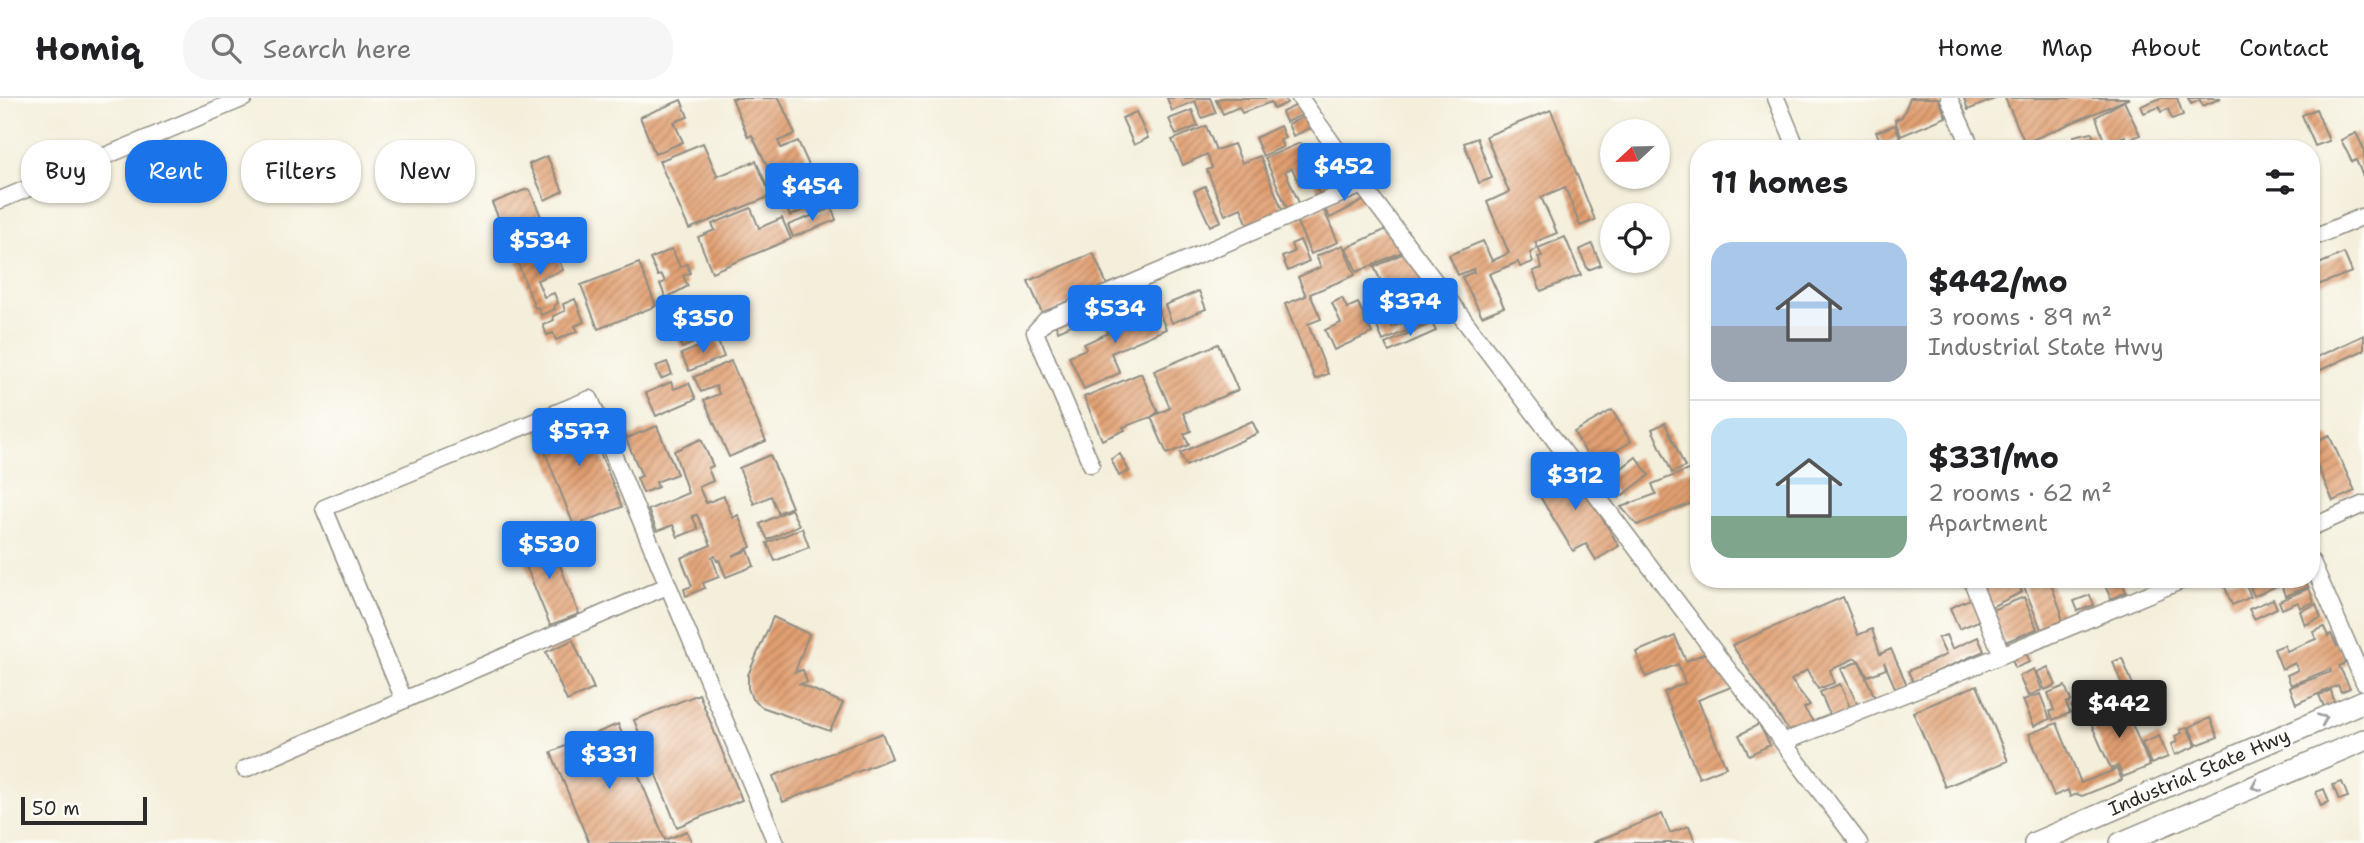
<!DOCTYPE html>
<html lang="en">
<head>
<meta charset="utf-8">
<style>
  body { margin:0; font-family:"Shantell Sans",sans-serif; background:#f6f6f6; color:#202124; height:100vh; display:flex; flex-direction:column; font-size:26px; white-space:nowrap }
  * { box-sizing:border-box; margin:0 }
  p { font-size:23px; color:#757577 }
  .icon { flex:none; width:38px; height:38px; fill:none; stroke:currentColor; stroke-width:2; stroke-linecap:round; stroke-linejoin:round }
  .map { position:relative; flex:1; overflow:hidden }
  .side { position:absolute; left:1690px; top:42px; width:630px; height:448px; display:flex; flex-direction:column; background:#fff; border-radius:28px; box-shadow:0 2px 5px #0004 }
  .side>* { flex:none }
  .top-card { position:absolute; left:21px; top:42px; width:665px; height:63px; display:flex; gap:14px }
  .needle { width:46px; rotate:248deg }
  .fabs { position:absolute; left:1600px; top:21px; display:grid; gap:14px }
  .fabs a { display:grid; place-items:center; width:70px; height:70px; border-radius:50%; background:#fff; box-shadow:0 2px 5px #0004; font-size:35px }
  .scale { position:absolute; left:21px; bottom:18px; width:126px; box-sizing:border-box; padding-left:7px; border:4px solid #2b2b2b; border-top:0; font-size:19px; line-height:24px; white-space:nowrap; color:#2b2b2b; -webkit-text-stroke:5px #fdfcf7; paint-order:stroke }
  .price { position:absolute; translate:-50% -60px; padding:0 16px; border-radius:7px; background:#1a73e8; color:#fff; font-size:23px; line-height:46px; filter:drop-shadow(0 2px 4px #0008) }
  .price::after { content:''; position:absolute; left:50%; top:42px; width:21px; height:16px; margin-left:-10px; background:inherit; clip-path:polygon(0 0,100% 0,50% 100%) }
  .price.selected { background:#222; color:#fff }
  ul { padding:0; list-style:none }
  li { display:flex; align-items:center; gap:21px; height:175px; padding:0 21px }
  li+li { border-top:2px solid #e0e0e0 }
  li span { display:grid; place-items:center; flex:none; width:196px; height:140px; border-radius:21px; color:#555 }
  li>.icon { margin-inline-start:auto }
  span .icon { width:84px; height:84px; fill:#fffc; stroke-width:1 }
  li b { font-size:30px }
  h2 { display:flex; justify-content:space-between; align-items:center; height:84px; padding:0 21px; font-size:30px }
  .tag { padding:0 24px; border-radius:28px; background:#fff; box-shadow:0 2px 5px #0004; font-size:24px; line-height:63px }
  .tag.selected { background:#1a73e8; color:#fff }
  header { display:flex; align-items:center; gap:42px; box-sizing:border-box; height:98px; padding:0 35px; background:#fff; border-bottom:2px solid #e0e0e0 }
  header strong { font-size:33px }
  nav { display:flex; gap:38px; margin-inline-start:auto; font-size:24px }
  .search { width:490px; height:63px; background:#f6f6f6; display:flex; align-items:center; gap:18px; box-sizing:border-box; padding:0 24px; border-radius:28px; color:#757577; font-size:26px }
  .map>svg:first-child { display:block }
</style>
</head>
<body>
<header>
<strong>Homiq</strong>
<div class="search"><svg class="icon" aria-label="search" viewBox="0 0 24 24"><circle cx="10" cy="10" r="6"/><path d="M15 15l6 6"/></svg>Search here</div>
<nav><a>Home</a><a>Map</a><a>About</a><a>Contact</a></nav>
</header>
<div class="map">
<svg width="2364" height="745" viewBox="0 0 2364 745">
  <defs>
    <pattern id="building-hatch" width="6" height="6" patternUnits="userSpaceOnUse" patternTransform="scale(1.75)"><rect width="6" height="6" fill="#e19f71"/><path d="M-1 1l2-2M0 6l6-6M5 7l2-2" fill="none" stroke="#b7825d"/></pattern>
  </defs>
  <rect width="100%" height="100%" fill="#fdfcf7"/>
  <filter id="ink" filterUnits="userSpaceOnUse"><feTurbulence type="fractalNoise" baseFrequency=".0143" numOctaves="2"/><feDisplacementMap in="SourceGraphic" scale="14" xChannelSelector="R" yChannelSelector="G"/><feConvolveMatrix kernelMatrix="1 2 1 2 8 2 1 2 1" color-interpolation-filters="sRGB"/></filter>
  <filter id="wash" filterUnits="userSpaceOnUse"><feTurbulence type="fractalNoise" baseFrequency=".00686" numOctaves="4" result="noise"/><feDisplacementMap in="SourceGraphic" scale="28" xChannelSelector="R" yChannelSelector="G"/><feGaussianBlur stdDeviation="1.57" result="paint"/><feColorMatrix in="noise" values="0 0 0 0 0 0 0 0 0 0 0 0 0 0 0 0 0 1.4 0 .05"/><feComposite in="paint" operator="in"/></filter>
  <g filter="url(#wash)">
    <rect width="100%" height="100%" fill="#f4efdb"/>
    <g id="blocks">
      <g fill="url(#building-hatch)">
        <polygon points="732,0 779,0 795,36 778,43 781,50 798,43 825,103 790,118 785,107 798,101 785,72 772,78 752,37 748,39"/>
        <polygon points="1167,0 1210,0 1216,15 1202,20 1195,3 1172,13"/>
        <polygon points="1221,0 1285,0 1287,5 1274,11 1271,4 1242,15 1239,9 1223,16 1216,2"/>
        <polygon points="1910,0 1938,0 1946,19 1901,38 1895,22 1902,19"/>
        <polygon points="1964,0 1997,0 1968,12"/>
        <polygon points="2005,0 2130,0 2025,45"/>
        <polygon points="2161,0 2177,0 2183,17 2172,21 2168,11 2161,14 2159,9 2144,15 2141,8"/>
        <polygon points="2188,0 2221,0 2203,8 2200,2 2191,6"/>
        <polygon points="681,2 688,19 674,24 683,44 655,56 640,19"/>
        <polygon points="2124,3 2140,37 2127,43 2125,38 2105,46 2096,19"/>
        <polygon points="1297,7 1302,17 1286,24 1282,14"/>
        <polygon points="2316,11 2329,43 2315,48 2302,17"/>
        <polygon points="1192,12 1198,28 1176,37 1169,21"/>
        <polygon points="1551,12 1595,122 1580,128 1565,89 1541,99 1557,135 1535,144 1538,150 1530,155 1533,164 1520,169 1518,164 1489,176 1504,209 1482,218 1462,179 1474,174 1473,171 1458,177 1449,157 1483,143 1492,163 1509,155 1487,104 1509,94 1486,38"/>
        <polygon points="1136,14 1148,40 1134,47 1122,20"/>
        <polygon points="1306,18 1311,30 1293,38 1288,26"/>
        <polygon points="1895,27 1900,39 1882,46 1876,34"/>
        <polygon points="1206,28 1216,52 1234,46 1242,65 1260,58 1284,116 1249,130 1241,110 1225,117 1207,72 1212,70 1207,56 1183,67 1172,42"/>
        <polygon points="1280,28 1285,40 1280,42 1283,49 1263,58 1255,40"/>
        <polygon points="2092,34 2096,48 2106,51 2077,51 2074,38"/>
        <polygon points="2356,35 2364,51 2364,80 2356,62 2352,64 2341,42"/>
        <polygon points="1477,40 1492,80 1479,85 1464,45"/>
        <polygon points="703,45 717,77 716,79 756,63 771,98 689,131 659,63"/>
        <polygon points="1300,45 1315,79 1299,86 1292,70 1285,73 1300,107 1288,112 1265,60"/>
        <polygon points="547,58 563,93 545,102 529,66"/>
        <polygon points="1342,70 1355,84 1320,98 1313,81"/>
        <polygon points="1205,88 1221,123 1210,128 1194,93"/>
        <polygon points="1359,90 1365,102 1330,120 1323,108"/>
        <polygon points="527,91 530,92 547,133 511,148 492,105"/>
        <polygon points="751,110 759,130 782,120 791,141 712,174 698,139 715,132 712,126"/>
        <polygon points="832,110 836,122 793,139 788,127"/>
        <polygon points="1323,110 1338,144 1311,156 1296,122"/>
        <polygon points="1393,128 1404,153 1357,174 1346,150"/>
        <polygon points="1565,139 1581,177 1541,193 1533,173 1542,170 1538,159 1542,158 1538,150"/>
        <polygon points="1300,142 1309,163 1288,173 1282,159 1294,154 1291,146"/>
        <polygon points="1592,146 1601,167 1588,172 1579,152"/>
        <polygon points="1343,147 1355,177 1310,196 1321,221 1308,226 1328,276 1315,281 1285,206 1306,198 1298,179 1321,169 1316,158"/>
        <polygon points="553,148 563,172 537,182 544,199 554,195 558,205 554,208 555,211 541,217 538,209 535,210 517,163"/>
        <polygon points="672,151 680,169 687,166 690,175 683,178 688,188 666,200 660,186 665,184 662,177 658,178 650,161"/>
        <polygon points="1408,153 1429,187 1392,205 1374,169"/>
        <polygon points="1093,155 1108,189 1043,217 1028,183"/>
        <polygon points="2344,155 2352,174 2315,188 2312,180 2312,169"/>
        <polygon points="639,165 656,208 598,231 581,187"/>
        <polygon points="1128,193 1134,208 1124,213 1119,202 1117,202 1123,215 1102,224 1095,207"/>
        <polygon points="1199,193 1206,211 1172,225 1165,207"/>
        <polygon points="1342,200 1347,210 1358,205 1372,235 1334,252 1325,232 1341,225 1332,205"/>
        <polygon points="575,201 584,224 575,228 578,233 556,242 553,235 547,237 543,227 554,222 553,218 565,213 563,206"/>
        <polygon points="1155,205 1166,231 1111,255 1120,275 1084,291 1069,258 1086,251 1084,246 1108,235 1107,227"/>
        <polygon points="1385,212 1392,229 1423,217 1428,224 1383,243 1372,217"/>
        <polygon points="1070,217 1074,226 1058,233 1054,224"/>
        <polygon points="710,222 712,228 705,231 707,237 698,240 693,229"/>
        <polygon points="1432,225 1436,233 1389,254 1385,246"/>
        <polygon points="688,232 694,245 682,250 676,237"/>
        <polygon points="2364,237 2364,252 2316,274 2312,261"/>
        <polygon points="717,241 724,259 689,273 681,256"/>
        <polygon points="1218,246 1238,292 1183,315 1191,333 1184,336 1189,347 1167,356 1151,319 1123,329 1125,332 1102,342 1084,299 1141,275 1158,314 1151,319 1170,310 1154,273"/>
        <polygon points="731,263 766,343 729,359 704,302 719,296 716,288 701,294 694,279"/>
        <polygon points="667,264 672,276 661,281 656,268"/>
        <polygon points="671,284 674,291 689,285 696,301 656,318 646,295"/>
        <polygon points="583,312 622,409 574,428 536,331"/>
        <polygon points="1612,312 1631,344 1592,366 1574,334"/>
        <polygon points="1252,323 1258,335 1186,368 1180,355"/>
        <polygon points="1665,325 1685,369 1672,375 1652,331"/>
        <polygon points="657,328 677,376 656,384 658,389 643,395 637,380 642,378 626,341 619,344 615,335 623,331 627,340"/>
        <polygon points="2329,337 2355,393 2333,403 2312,356 2312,345"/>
        <polygon points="701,341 713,368 708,370 713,383 699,389 706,405 724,398 733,420 738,417 751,449 732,458 748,452 754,468 726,479 719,462 717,463 715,458 712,459 719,479 703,485 705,490 686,498 684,491 692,488 681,460 711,447 704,431 697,417 692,418 698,431 678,439 673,427 657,433 648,412 688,395 674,353"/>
        <polygon points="1120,356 1129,373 1119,378 1111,361"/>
        <polygon points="770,357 792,409 778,415 771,398 754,406 739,370"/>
        <polygon points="1636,359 1649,377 1619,400 1606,382"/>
        <polygon points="1698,360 1699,402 1637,427 1621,409 1656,396 1652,386 1696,369"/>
        <polygon points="1569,365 1619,448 1596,462 1586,446 1573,453 1533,387"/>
        <polygon points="791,411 799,427 768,442 760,426"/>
        <polygon points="802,430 809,449 775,463 767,445"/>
        <polygon points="549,439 579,516 550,527 519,451"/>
        <polygon points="1978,481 2016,481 2022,494 1991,509"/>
        <polygon points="2021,481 2049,481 2061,513 2061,524 2041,531"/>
        <polygon points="2102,481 2121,481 2126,494 2111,501"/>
        <polygon points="2222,481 2243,481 2251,499 2232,507"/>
        <polygon points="2257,481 2293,481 2254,498 2248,485"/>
        <polygon points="2300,481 2305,481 2308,489 2285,498 2282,489"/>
        <polygon points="2309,490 2314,504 2300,510 2298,504 2282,511 2279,503"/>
        <polygon points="2090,497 2094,507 2078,513 2074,503"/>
        <polygon points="1843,499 1858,537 1872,531 1880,556 1891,551 1907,587 1896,592 1884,564 1886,571 1868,578 1859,563 1875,600 1858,608 1841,571 1859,563 1855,560 1830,572 1834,585 1818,591 1807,572 1791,582 1810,607 1804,610 1816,628 1792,638 1732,547"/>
        <polygon points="2024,499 2037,531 2005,544 1992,512"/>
        <polygon points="1972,500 1981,522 1959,531 1950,510"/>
        <polygon points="2273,501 2277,510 2254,521 2249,511"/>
        <polygon points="2316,506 2321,520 2305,527 2300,513"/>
        <polygon points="773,519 809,536 795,574 803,572 807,584 800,586 843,605 830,633 762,609 752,601 748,590 748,577"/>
        <polygon points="2324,529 2328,538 2331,536 2337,548 2339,547 2346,565 2339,568 2350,590 2341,594 2338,587 2296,606 2290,589 2331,574 2330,571 2291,587 2287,577 2298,572 2295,565 2282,571 2274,551 2284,547 2287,553 2316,541 2313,534"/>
        <polygon points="1946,537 1952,551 1978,539 1984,553 1913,584 1908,573 1946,557 1938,540"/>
        <polygon points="1675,538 1686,563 1706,555 1731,589 1698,602 1726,669 1699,680 1664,594 1685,585 1678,566 1646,579 1636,554"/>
        <polygon points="573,542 594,591 567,603 546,554"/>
        <polygon points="2026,555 2030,564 2015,570 2012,561"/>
        <polygon points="2122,560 2138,599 2128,602 2113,564"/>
        <polygon points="2048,569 2056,587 2045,592 2037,574"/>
        <polygon points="2034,571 2042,592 2028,598 2019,578"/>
        <polygon points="1840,586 1852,614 1832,622 1820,594"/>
        <polygon points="1977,587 2008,663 1945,689 1913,614"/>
        <polygon points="2065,588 2071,603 2066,605 2070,615 2053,622 2050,613 2054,612 2048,595"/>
        <polygon points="2331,592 2335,607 2325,611 2319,597"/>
        <polygon points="699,596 742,702 677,729 634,622"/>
        <polygon points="2040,596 2050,621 2034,628 2023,602"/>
        <polygon points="2089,600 2092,609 2102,605 2105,612 2077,622 2071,608"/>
        <polygon points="2123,605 2150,668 2123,679 2118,668 2111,671 2088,619"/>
        <polygon points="2143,609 2146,617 2132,623 2129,615"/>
        <polygon points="2210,620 2218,639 2197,647 2189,629"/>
        <polygon points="2057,625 2081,685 2117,671 2122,682 2082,698 2077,696 2070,699 2068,692 2054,698 2029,636"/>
        <polygon points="618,626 665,742 687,733 692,745 589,745 551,654"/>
        <polygon points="1759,626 1770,647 1749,657 1739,637"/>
        <polygon points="2187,629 2196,648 2175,657 2171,646 2177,644 2175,638 2182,635 2180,632"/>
        <polygon points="882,635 892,660 783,704 773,678"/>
        <polygon points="2159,638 2168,659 2151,666 2142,645"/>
        <polygon points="2342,684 2348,699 2339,702 2333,687"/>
        <polygon points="2324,691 2329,704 2321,708 2316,694"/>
        <polygon points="1662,716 1670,735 1689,728 1696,745 1592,745"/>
      </g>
    </g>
  </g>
  <g filter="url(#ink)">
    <use href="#blocks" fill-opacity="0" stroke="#908d83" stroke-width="2"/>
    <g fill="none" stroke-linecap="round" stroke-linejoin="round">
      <defs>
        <g id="minor">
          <polyline points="1300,0 1362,87 1859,745"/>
          <polyline points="1776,0 1797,51"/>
          <polyline points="1949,0 1972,51"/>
          <polyline points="0,102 244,0"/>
          <polyline points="2312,140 2364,118"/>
          <polyline points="1091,366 1035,234 1046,222 1362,87"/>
          <polyline points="2312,429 2364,406"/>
          <polyline points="2312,464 2364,584"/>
          <polyline points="2002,557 2185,481"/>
          <polyline points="404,602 324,410 590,301 776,745"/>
          <polyline points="1784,644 2002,557 1971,481"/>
          <polyline points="245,671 667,488"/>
        </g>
        <g id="major">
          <polyline points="2035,745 2364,603"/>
          <polyline points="2121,745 2364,642"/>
        </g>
      </defs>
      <use href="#minor" stroke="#908d83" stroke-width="19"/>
      <use href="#major" stroke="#908d83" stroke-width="24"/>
      <use href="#minor" stroke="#fff" stroke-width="16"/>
      <use href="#major" stroke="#fff" stroke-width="21"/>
    </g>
    <defs><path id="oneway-chevron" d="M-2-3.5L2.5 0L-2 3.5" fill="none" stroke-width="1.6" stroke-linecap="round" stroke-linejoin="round" transform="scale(1.75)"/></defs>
    <g stroke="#a0a0a0">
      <use href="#oneway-chevron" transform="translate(2323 621) rotate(-23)"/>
      <use href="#oneway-chevron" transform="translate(2256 688) rotate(157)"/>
    </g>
  </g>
  <g text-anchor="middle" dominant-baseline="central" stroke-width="5" stroke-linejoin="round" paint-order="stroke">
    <g font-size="19" fill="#2b2b2b" stroke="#fdfcf7">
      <text transform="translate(2199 674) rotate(-23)">Industrial State Hwy</text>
    </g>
  </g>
</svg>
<div class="fabs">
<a><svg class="needle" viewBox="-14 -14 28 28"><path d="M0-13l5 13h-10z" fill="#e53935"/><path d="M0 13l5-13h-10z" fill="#757577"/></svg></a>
<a><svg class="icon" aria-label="locate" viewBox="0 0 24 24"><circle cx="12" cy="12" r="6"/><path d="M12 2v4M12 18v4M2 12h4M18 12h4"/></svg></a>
</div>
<div class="scale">50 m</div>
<b class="price" style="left:1344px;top:105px">$452</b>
<b class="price" style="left:812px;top:125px">$454</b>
<b class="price" style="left:540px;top:179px">$534</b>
<b class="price" style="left:1410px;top:240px">$374</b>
<b class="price" style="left:1115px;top:247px">$534</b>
<b class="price" style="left:703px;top:257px">$350</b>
<b class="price" style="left:579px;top:370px">$577</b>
<b class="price" style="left:1575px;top:414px">$312</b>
<b class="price" style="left:549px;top:483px">$530</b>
<b class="price selected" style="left:2119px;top:642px">$442</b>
<b class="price" style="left:609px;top:693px">$331</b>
<div class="top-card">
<a class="tag">Buy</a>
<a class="tag selected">Rent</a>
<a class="tag">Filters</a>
<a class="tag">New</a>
</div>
<section class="side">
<h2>11 homes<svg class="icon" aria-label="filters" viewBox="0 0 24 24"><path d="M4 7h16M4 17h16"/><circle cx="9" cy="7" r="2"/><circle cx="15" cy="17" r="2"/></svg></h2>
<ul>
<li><span style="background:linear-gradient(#a9c7e8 60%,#9aa5b1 0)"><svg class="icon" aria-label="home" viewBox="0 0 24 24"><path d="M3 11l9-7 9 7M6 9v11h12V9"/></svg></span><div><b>$442/mo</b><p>3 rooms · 89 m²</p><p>Industrial State Hwy</p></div></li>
<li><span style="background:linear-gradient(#bfe0f5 70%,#7fa58c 0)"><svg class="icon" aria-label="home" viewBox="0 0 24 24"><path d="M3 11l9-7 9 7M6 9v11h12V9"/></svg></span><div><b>$331/mo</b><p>2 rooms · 62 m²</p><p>Apartment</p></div></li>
</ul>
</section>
</div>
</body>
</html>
